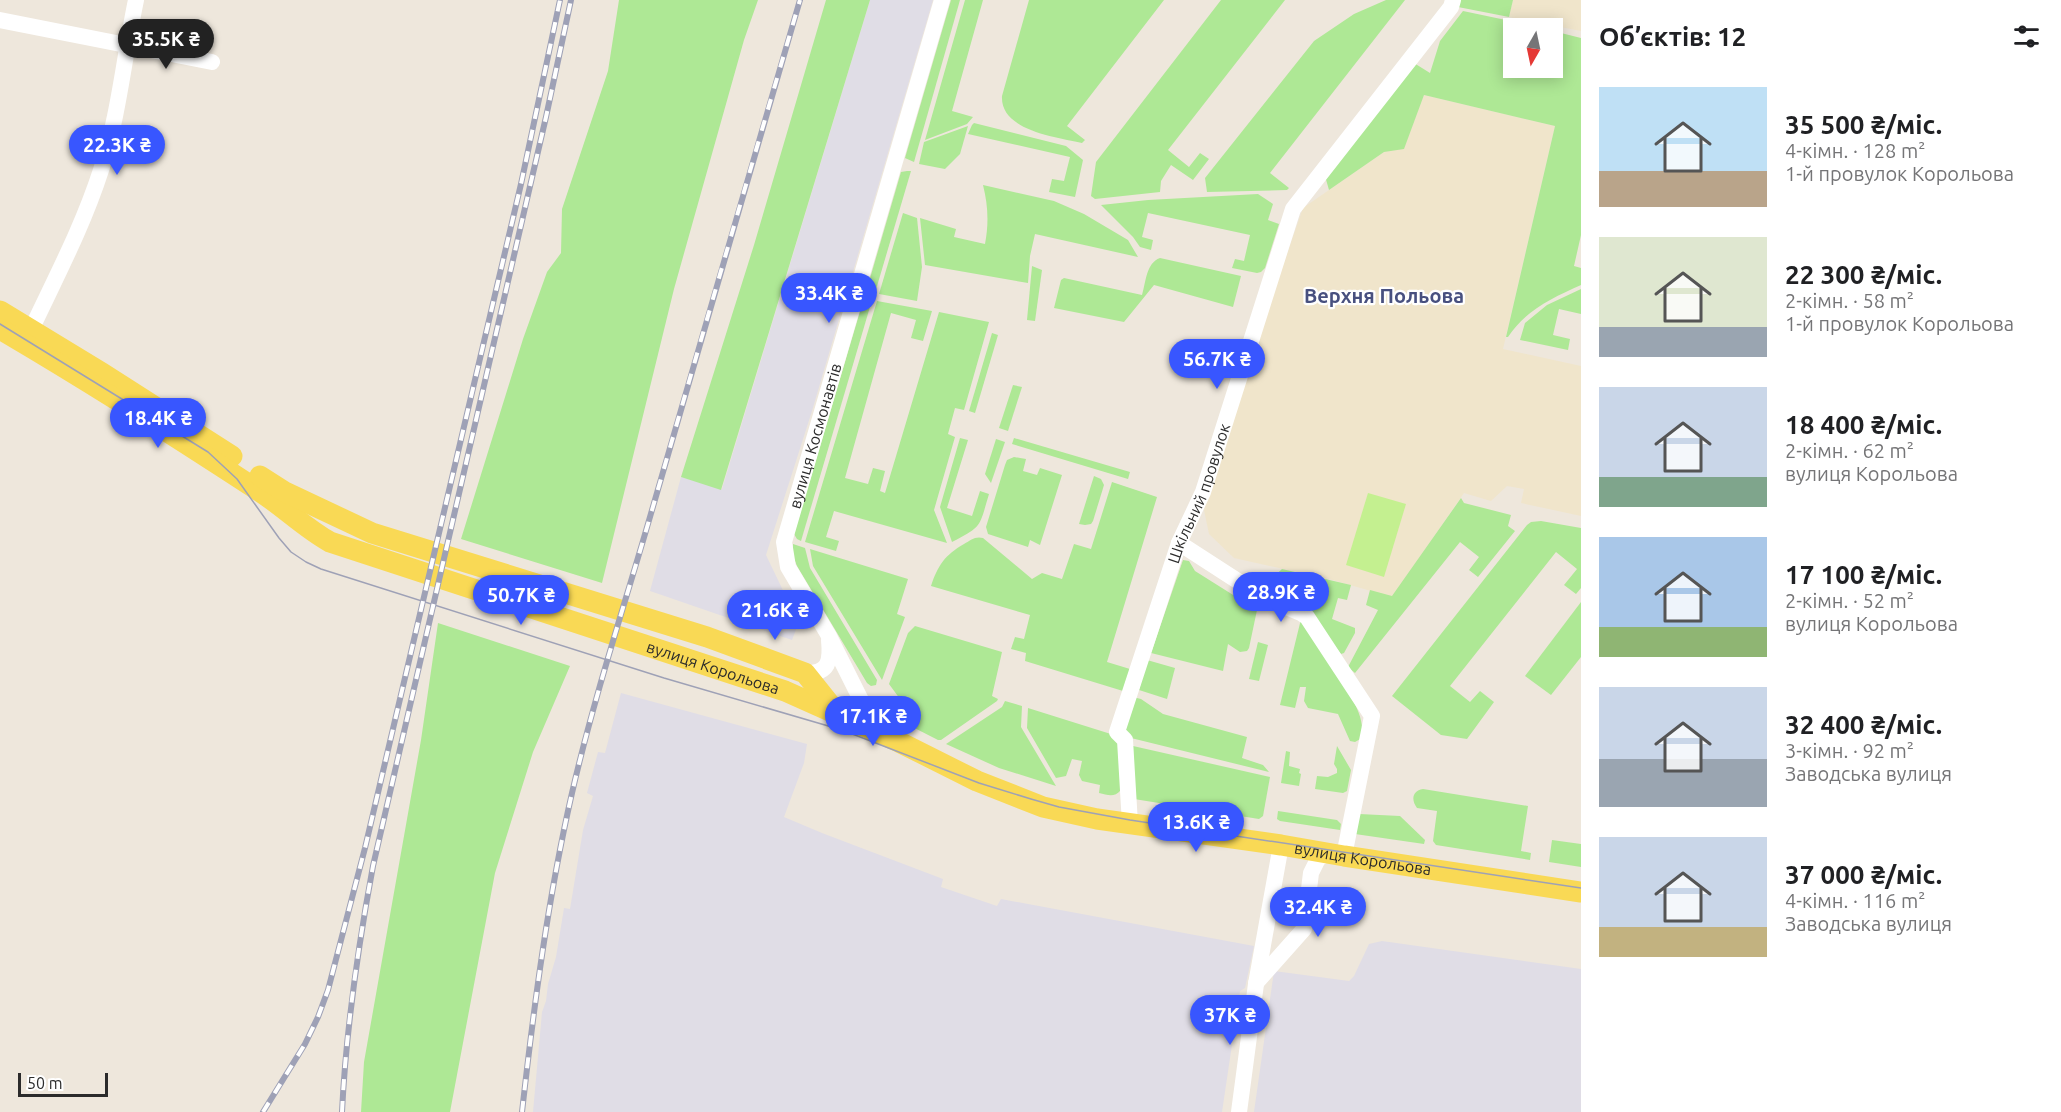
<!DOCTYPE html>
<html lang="uk">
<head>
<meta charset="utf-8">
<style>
  body { margin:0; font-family:Ubuntu,sans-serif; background:#f6f6f6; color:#202124; height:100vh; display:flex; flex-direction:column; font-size:22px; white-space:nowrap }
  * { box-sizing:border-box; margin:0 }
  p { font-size:20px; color:#757577 }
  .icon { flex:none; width:33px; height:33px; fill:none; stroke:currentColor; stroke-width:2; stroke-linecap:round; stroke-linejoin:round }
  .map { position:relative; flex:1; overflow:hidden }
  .sheet { display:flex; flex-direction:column; background:#fff; width:480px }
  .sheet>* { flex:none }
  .needle { width:39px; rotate:189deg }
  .tools { position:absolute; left:1503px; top:18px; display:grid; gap:12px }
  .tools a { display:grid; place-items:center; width:60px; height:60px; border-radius:0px; background:#fff; box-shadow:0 3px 15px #0003; font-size:30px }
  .scale { position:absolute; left:18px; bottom:15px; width:90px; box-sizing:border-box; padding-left:6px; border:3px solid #2b2b2b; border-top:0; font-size:16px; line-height:21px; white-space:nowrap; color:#2b2b2b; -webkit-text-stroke:4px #fff; paint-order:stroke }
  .price { position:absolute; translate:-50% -51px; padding:0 14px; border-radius:21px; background:#3856ff; color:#fff; font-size:20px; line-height:39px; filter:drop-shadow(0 2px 3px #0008) }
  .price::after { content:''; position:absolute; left:50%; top:36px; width:18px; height:14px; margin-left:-9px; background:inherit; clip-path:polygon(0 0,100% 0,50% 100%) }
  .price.on { background:#222; color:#fff }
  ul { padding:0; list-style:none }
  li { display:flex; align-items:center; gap:18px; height:150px; padding:0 18px }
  li span { display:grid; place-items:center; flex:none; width:168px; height:120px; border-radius:0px; color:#555 }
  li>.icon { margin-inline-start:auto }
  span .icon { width:72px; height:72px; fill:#fffc; stroke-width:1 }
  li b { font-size:26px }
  h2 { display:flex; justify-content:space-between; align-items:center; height:72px; padding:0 18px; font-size:26px }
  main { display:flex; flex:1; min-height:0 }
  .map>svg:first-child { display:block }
</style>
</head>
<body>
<main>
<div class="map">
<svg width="1581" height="1112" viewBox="0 0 1581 1112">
  <rect width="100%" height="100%" fill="#eee7dc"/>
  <g fill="#e0dde6">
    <polygon points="870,0 933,0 812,411 766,555 791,607 800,619 792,640 650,591 681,477 722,489"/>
    <polygon points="621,693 807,744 804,763 784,817 822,833 943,879 941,887 997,906 1001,899 1254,946 1245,988 1240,991 1222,1112 533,1112 542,1012 546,1001 548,984 556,957 564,908 570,909 583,830 593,796 587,793 598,752 605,753"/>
    <polygon points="1382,941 1581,969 1581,1112 1254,1112 1274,971 1349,981 1354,976 1369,944"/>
  </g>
  <g fill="#f0e5cb">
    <polygon points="1513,0 1581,0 1581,31 1509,17"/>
    <polygon points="1424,95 1555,126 1503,349 1581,366 1581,516 1521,503 1524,489 1507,486 1491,501 1464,493 1392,597 1329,579 1234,558 1209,534 1204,510 1273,294 1303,208 1384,152 1404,148"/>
  </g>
  <g fill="#aee895">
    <polygon points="619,0 758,0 744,40 674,289 602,583 461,539 523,339 547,272 561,253 562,209 608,71"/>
    <polygon points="826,0 870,0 721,490 681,477 754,245"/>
    <polygon points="951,0 960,0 914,162 905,158"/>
    <polygon points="965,0 983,0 952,111 973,117 967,124 925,140"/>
    <path d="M1029 0H1164L1067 126 1085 140 1082 143C1057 137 1000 131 1002 96Z"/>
    <polygon points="1221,0 1285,0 1168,150 1189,167 1200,153 1209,159 1193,180 1171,165 1161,181 1160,192 1095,199 1091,196 1096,162"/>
    <polygon points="1386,0 1405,0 1270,173 1289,188 1287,190 1207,192 1205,178 1314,41 1354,14"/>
    <polygon points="1459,0 1513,0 1509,17 1458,7"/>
    <path d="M1463 11 1544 28H1514V68H1552L1553 31 1581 38V235L1574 266 1581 268V285C1552 298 1526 310 1508 337H1506L1555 126 1424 95 1404 149 1384 152 1329 190 1325 176 1414 63 1430 73 1440 41Z"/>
    <polygon points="974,123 1066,146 1083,160 1075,197 1049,192 1052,179 1064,181 1070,157 968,134 972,125"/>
    <polygon points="968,126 960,154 945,169 919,164 924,142"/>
    <polygon points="907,171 911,171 875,293 866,292 901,172"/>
    <path d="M983 185 1054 201 1084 214 1128 240 1138 257 1035 234 1030 256 1028 283 925 265 920 218 956 229 954 237 985 244C989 223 988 205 983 185Z"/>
    <polygon points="1258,194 1273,204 1268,220 1279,224 1265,268 1261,272 1257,273 1232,268 1235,259 1244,261 1250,235 1148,213 1142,237 1153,240 1151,250 1140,247 1133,237 1101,205 1148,200"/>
    <polygon points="903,213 917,218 922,267 917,301 879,294"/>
    <path d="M1160 258 1241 276 1233 307 1154 285 1124 322 1054 308 1061 280 1064 278 1142 295C1146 282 1146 263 1160 258Z"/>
    <polygon points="1032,266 1042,270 1035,321 1027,320"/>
    <polygon points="1581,289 1581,314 1559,309 1553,335 1570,339 1568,350 1520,340 1525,323 1547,305"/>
    <polygon points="864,298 872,300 801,541 797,539 794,534"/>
    <polygon points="877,301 932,311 923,341 911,338 916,320 891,313 845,478 868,484 873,468 885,471 880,491 885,493 939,312 989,322 964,410 955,408 948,434 955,437 934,510 947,543 834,511 826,537 839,541 836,551 805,542"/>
    <polygon points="992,333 998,335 975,413 969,411"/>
    <polygon points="1013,385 1022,387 1008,431 999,428"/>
    <path d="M960 438 968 440 947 508 972 516 980 491 989 494C979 527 983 526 952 542L940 507Z"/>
    <polygon points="1014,438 1130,472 1128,479 1012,444"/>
    <polygon points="996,439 1005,442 991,483 985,474"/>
    <polygon points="1014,457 1026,459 1023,471 1037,475 1040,468 1062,475 1040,545 1030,540 1028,547 988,534 986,527 1005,465 1007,460"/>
    <polygon points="1094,476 1101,479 1104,485 1093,521 1091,524 1085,525 1079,524"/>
    <path d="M1112 482 1157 497 1107 662 1130 669 1123 691 1025 661 1026 653 1011 649 1015 637 1024 639 1030 615 931 586C938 565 945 555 964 544 971 540 975 536 983 538L1032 579 1042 573 1062 579 1074 544 1091 549Z"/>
    <polygon points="1461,498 1464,503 1511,515 1508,526 1515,531 1478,577 1469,570 1479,557 1460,542 1355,673 1348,667 1378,610 1366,605 1370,590 1392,596"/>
    <polygon points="1541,521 1581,528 1581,588 1576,594 1564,585 1577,569 1556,552 1450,686 1470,702 1480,691 1494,702 1467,739 1441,735 1392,696 1527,525 1531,522"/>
    <polygon points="793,544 805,548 810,568 877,680 876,685 871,686 867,683 797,566 793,556"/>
    <polygon points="810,549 908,579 897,614 905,617 882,680 813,566"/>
    <polygon points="1183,560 1189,561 1195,571 1257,610 1249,648 1247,651 1240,652 1228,644 1223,671 1151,653"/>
    <polygon points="1282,569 1351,585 1347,600 1338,598 1332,619 1355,628 1355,633 1344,653 1341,654 1313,618 1265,585"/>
    <polygon points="1581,602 1581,657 1551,695 1525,676"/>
    <path d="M1302 615 1355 704C1361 717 1363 725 1362 738L1355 742 1350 741 1338 714 1308 708 1304 701 1306 687H1300L1295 708 1280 705Z"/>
    <polygon points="438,623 570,666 533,752 495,873 450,1112 361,1112 364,1062 421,740"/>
    <polygon points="915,626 1002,652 992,696 998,699 997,701 941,740 938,740 887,714 885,710 886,704 896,709 900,699 889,684 908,633"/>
    <polygon points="1258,642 1268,645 1259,681 1249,679"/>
    <polygon points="1147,660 1175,668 1167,699 1139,690"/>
    <polygon points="1133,697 1141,699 1163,714 1247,737 1242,758 1263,765 1269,772 1131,738 1124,732"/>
    <polygon points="1005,701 1022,706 1021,727 1056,786 999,768 946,744 1002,707"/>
    <path d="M1028 708 1114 735 1119 741 1121 790C1114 798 1108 795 1099 793L1100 785 1082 781 1079 775 1082 761 1072 759 1066 776 1056 778 1027 728Z"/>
    <polygon points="1133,746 1270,777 1263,816 1259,819 1134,799"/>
    <polygon points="1337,746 1351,770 1347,791 1343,793 1315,789 1317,776 1328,777 1337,773 1337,769 1334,764"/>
    <polygon points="1286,751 1290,752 1289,766 1300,769 1299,773 1301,774 1299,786 1281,783"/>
    <path d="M1423 789 1528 806 1521 851 1531 853 1530 860 1436 845 1433 841 1437 811 1417 808C1411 800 1412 791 1423 789Z"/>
    <polygon points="1278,811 1337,820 1341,824 1340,830 1280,821 1277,819"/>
    <polygon points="1359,814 1400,816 1425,840 1424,844 1355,834"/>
    <polygon points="1552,840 1581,844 1581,867 1549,862"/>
  </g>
  <polygon fill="#c4f090" points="1368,493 1406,504 1384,577 1346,565"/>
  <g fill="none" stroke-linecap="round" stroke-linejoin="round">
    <g stroke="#fff" stroke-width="16">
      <polyline points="0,20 212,62"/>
      <path d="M31 330C56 277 83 226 101 170 119 115 124 57 136 0"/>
      <polyline points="1179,543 1264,598 1301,613 1307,617 1372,716 1344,856"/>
      <path d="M805 673C829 674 831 661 829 640"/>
      <path id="s1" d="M871 720 829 636 788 567 784 542 942 0"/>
      <path id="s2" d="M1130 824 1125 740 1117 732 1179 543 1203 492 1293 209 1451 7 1453 0"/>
      <polyline points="1256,983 1304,929 1311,873 1318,859 1328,853"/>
      <polyline points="1239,1112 1256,984 1281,845"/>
    </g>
    <g stroke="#f9d955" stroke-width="21">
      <polyline points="0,311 102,373 232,456"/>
      <path id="s3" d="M0 329C87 380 172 434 256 489 282 505 303 527 330 542L785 691 899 742 977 781 1043 807 1097 819 1281 845 1344 856 1581 892"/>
      <polyline points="260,476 285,492 372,533 707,637 805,673 837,713"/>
    </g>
    <polyline stroke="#9ea1b6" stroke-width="1.5" points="0,324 208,452 237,479 279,538 291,552 306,562 321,569 664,678 842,730 979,783 1031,799 1059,807 1130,820 1581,888"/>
    <defs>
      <g id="rail">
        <polyline points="263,1112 305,1044 318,1017 328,990 365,848 521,184 560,0"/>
        <path d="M342 1112C346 1029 358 947 373 866L546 117 571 0"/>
        <path d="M522 1112C534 1005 548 898 572 793 594 697 625 604 652 510 701 340 750 170 800 0"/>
      </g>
    </defs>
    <use href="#rail" stroke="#9ea1b6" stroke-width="6"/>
    <use href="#rail" stroke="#fff" stroke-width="4" stroke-dasharray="11" stroke-linecap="butt"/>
  </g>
  <g text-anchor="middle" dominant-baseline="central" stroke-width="4.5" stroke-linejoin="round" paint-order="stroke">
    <g font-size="16" fill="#2b2b2b" stroke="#fff">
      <text stroke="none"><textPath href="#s1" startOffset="310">вулиця Космонавтів</textPath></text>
      <text stroke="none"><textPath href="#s2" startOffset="348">Шкільний провулок</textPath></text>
      <text stroke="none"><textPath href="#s3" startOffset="796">вулиця Корольова</textPath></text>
      <text stroke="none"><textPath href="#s3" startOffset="1479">вулиця Корольова</textPath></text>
    </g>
    <g font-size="20" font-weight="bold" fill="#48507f" stroke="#fff">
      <text x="1384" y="295">Верхня Польова</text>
    </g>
  </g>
</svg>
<div class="tools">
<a><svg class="needle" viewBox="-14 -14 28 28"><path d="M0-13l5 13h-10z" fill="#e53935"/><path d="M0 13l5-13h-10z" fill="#757577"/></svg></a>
</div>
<div class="scale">50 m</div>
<b class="price on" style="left:166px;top:70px">35.5K ₴</b>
<b class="price" style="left:117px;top:176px">22.3K ₴</b>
<b class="price" style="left:829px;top:324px">33.4K ₴</b>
<b class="price" style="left:1217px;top:390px">56.7K ₴</b>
<b class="price" style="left:158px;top:449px">18.4K ₴</b>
<b class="price" style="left:1281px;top:623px">28.9K ₴</b>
<b class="price" style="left:521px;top:626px">50.7K ₴</b>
<b class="price" style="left:775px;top:641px">21.6K ₴</b>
<b class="price" style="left:873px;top:747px">17.1K ₴</b>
<b class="price" style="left:1196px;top:853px">13.6K ₴</b>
<b class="price" style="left:1318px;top:938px">32.4K ₴</b>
<b class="price" style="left:1230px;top:1046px">37K ₴</b>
</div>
<section class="sheet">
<h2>Об’єктів: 12<svg class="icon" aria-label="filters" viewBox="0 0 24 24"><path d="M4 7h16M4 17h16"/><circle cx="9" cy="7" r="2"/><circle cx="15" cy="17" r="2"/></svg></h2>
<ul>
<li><span style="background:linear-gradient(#bfe0f5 70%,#b9a48a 0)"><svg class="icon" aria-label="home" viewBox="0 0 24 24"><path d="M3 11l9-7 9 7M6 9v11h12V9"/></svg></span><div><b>35 500 ₴/міс.</b><p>4-кімн. · 128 m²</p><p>1-й провулок Корольова</p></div></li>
<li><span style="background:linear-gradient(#dfe7d0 75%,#9aa5b1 0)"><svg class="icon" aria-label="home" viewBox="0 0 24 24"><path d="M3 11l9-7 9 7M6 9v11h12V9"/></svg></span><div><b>22 300 ₴/міс.</b><p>2-кімн. · 58 m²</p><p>1-й провулок Корольова</p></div></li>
<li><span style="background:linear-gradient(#c9d6e8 75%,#7fa58c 0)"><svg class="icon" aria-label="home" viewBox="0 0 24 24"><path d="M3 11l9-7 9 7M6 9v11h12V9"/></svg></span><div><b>18 400 ₴/міс.</b><p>2-кімн. · 62 m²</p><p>вулиця Корольова</p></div></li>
<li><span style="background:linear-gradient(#a9c7e8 75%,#8fb573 0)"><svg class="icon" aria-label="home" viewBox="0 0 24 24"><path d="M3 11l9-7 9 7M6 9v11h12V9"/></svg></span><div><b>17 100 ₴/міс.</b><p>2-кімн. · 52 m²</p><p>вулиця Корольова</p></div></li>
<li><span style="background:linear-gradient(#c9d6e8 60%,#9aa5b1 0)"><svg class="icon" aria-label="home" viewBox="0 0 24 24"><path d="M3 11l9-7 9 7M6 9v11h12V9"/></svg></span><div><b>32 400 ₴/міс.</b><p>3-кімн. · 92 m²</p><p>Заводська вулиця</p></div></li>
<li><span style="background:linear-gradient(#c9d6e8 75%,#c2b280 0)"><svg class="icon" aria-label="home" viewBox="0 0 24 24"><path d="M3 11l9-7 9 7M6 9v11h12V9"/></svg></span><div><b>37 000 ₴/міс.</b><p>4-кімн. · 116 m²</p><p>Заводська вулиця</p></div></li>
</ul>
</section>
</main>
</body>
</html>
